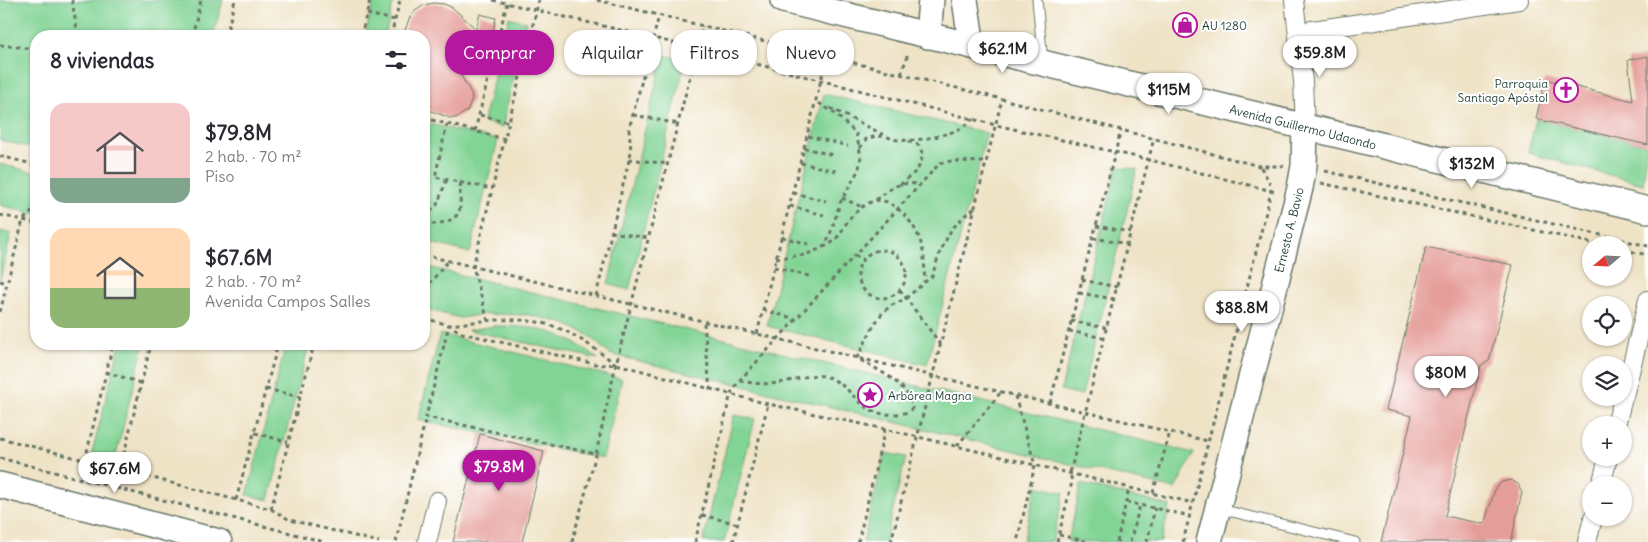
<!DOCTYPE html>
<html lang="es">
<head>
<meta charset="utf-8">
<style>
  body { margin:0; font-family:Delius,sans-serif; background:#f7f7f7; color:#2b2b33; height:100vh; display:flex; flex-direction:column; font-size:19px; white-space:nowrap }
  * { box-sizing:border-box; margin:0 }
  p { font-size:16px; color:#7c7c81 }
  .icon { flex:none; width:28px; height:28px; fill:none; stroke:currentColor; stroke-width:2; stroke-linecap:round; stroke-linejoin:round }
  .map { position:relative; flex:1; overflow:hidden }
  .panel { position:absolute; left:30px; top:30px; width:400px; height:320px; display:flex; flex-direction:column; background:#fff; border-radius:20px; box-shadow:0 1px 4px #0004 }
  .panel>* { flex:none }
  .top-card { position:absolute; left:445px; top:30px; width:475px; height:45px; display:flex; gap:10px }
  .needle { width:32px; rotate:251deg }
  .fabs { position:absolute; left:1582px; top:236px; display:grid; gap:10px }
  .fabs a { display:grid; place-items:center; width:50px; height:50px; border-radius:50%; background:#fff; box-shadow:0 1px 4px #0004; font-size:25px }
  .price { position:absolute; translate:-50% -42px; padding:0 11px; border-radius:18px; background:#fff; color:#222; font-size:16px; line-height:32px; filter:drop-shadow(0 1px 2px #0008) }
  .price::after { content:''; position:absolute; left:50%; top:30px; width:15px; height:11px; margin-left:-8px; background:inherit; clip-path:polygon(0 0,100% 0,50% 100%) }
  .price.active { background:#b5179e; color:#fff }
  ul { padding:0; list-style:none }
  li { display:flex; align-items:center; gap:15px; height:125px; padding:0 20px }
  li span { display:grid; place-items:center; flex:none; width:140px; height:100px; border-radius:15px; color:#555 }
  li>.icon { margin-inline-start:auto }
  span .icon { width:60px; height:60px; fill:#fffc; stroke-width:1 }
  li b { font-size:21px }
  h2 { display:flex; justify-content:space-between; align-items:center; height:60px; padding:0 20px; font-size:21px }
  .pill { padding:0 18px; border-radius:20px; background:#fff; box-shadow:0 1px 4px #0004; font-size:18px; line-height:45px }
  .pill.active { background:#b5179e; color:#fff }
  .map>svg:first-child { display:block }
</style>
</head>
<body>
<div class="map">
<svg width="1648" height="542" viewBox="0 0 1648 542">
  <rect width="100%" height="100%" fill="#fff"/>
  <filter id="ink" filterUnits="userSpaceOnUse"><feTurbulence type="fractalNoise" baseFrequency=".02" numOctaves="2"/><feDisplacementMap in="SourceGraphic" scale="10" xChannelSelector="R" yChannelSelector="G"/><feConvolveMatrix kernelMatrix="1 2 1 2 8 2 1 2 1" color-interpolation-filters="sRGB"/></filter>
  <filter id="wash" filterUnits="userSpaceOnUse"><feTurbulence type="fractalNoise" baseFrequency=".0096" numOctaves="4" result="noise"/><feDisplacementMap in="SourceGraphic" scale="20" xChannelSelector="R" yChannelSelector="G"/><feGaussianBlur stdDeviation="1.12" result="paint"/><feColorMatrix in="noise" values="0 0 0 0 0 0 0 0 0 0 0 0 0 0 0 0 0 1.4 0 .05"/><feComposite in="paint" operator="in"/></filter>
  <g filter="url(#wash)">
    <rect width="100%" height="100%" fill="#efe3c6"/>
    <g fill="#82d495" stroke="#508864">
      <polygon points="0,0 223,0 213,36 36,36 36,149 0,140"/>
      <polygon points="374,0 394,0 385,36 365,36"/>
      <polygon points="509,17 526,22 502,128 483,121"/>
      <polygon points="663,55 686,59 629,290 608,284"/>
      <polygon points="824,94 987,133 927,365 767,326"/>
      <polygon points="1536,119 1648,145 1643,184 1528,153"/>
      <polygon points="424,123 498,140 470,253 424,241"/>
      <polygon points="0,164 36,173 36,214 0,205"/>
      <polygon points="1117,167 1137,169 1082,395 1061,390"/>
      <polygon points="0,231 11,234 0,280"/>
      <polygon points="424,266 1194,453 1175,489 609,354 588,335 563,323 529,315 486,314 460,318 424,309"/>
      <path d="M494 326C538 326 563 331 598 359L468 330Z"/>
      <polygon points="440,334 622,379 603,458 418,420"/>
      <polygon points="120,344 144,344 115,459 92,453"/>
      <polygon points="286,344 309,344 269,500 247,495"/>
      <polygon points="734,415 755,419 724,542 703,542"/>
      <polygon points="885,453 906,457 885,542 863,542"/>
      <polygon points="1081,484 1170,506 1161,542 1068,542"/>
      <polygon points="1036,486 1064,493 1052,542 1023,542"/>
    </g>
    <g id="blocks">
      <g fill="#e59d99">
        <polygon points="434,3 444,4 453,8 476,29 480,14 496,18 484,71 455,65 471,93 472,99 467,111 456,118 450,118 424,108 424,36 403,36 409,19 415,11 424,5"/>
        <polygon points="1648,56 1648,145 1536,119 1545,79 1633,101 1628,60"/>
        <polygon points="1426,247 1513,265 1489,361 1481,365 1445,516 1484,524 1496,487 1502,482 1511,480 1518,484 1522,492 1511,542 1381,542 1412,416 1386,410"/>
        <polygon points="480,434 544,451 522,542 453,542"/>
      </g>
    </g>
  </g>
  <g filter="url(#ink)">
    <use href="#blocks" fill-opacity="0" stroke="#687767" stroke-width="1"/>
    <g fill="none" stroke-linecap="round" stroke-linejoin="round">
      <defs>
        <g id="lane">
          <polyline points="1037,0 1043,62"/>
          <polyline points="1220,509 1355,542"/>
        </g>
        <g id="street">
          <polyline points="1294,0 1303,81 1305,128"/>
          <polyline points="1299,32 1519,0"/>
          <polyline points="1624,396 1648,300"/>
          <polyline points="1616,425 1623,398"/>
          <polyline points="1601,485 1608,458"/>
          <polyline points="427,542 437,501"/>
          <polyline points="1587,542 1593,518"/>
        </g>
        <g id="secondary">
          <polyline points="783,0 1648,210"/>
          <polyline points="965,0 972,46"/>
          <polyline points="928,36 931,0"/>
          <polyline points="0,485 219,542"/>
          <polyline points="1209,542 1300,188 1304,166 1305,128"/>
        </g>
      </defs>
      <use href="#lane" stroke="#687767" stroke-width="11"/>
      <use href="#street" stroke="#687767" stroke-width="20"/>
      <use href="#secondary" stroke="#687767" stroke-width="28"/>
      <g stroke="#687767" stroke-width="3" stroke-dasharray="4 4" stroke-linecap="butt">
        <polyline points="72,0 78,36"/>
        <polyline points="493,0 654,38 996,125 1150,160 1276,192"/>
        <polyline points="597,0 1002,99 1259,166 1284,166"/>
        <polyline points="367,14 395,20"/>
        <polyline points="192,36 201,0"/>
        <polyline points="226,36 235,0"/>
        <polyline points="361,36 370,0"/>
        <polyline points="391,36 400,0"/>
        <polyline points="0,45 36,49"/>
        <polyline points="496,47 526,54"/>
        <polyline points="901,74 907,57 906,52"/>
        <path d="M830 108 892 139C909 143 941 137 957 130 963 128 968 123 973 119"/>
        <polyline points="480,115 509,122"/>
        <polyline points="633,115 679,124"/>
        <polyline points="424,118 505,139"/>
        <polyline points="447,124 435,177 492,189"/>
        <polyline points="475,131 507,3"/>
        <polyline points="808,136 848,146"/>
        <polyline points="804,148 833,155"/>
        <polyline points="860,148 867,138 880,136 885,137"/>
        <polyline points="0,156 36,165"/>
        <polyline points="629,159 668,164"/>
        <polyline points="801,163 840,172"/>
        <polyline points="1325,171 1648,246"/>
        <polyline points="1321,183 1601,245"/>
        <path d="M900 185C905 180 911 176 915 172 921 166 925 154 919 146 916 142 909 142 904 141"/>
        <polyline points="793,193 826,201"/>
        <polyline points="842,198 862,207"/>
        <path d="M876 200C890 188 900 180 920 185"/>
        <polyline points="790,206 824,215"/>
        <polyline points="0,215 36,223"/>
        <polyline points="424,216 437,205 447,179"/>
        <path d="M424 225C436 224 459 223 460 207 461 198 459 191 461 182"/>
        <polyline points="1096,226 1131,232"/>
        <polyline points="611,232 649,238"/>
        <polyline points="782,237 813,245"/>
        <polyline points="1093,238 1128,244"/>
        <path d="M823 247C839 242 841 229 851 217 858 209 873 197 884 201 892 203 901 211 906 217 923 235 926 259 924 282"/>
        <polyline points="1624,250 1648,255"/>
        <circle cx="882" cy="274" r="24"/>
        <polyline points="424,255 1208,441"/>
        <polyline points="855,255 863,261"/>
        <polyline points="776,258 805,255 822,248 829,238 840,203 859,169 861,156 856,133 834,113 816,101"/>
        <polyline points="774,267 809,276"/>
        <polyline points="1082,280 1117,287"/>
        <polyline points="0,281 7,283"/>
        <polyline points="424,290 448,261"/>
        <polyline points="900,290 941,345"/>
        <polyline points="1079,293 1114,299"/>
        <polyline points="596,296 631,152 629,129 659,16"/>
        <polyline points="763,310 796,319"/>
        <polyline points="0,312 23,220 36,208"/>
        <polyline points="424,318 449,325 462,333 599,365 616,364 768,404 885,429 1193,503"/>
        <polyline points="488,321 473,267 539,0"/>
        <polyline points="1071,321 1106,328"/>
        <polyline points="704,323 710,390"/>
        <polyline points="1069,331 1104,338"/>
        <polyline points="757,334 827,56"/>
        <path d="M616 364C595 349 571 330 546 324 515 316 480 321 449 325L426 417 596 454 616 364 703 26"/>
        <polyline points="106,372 141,383"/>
        <path d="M740 381C752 383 765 385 778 383 797 381 816 369 834 380 858 393 861 417 896 414 903 413 908 414 912 408 912 385 874 368 857 358L874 325 883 312 892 305 905 299 932 276 940 252 951 230 964 216 975 208"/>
        <polyline points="266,389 300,397"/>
        <polyline points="1015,396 1035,465 1017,542"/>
        <polyline points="1050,403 1121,130"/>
        <polyline points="255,433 288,442"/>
        <polyline points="0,438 271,509 290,520 379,542"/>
        <polyline points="957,446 1001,392"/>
        <polyline points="0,458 325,542"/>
        <polyline points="85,460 113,344"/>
        <polyline points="120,470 151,344"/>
        <polyline points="1153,493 1170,432"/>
        <polyline points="236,500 278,344"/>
        <polyline points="1126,502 1190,516"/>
        <polyline points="271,509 314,344"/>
        <polyline points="702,515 738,524"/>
        <polyline points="1059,535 1089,542"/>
        <polyline points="396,542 426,417"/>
        <polyline points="572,542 596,454"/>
        <polyline points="695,542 731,393 739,381 940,163 951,161 986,162"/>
        <polyline points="733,542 768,404"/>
        <polyline points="858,542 885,429"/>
        <polyline points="891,542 1002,99"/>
        <polyline points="1057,542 1072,482 1070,473 1154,138"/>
        <polyline points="1117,542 1129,488"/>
        <polyline points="1130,542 1140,505"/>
        <polyline points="1147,542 1155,508"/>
        <polyline points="1183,542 1271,192 1269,181 1260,166"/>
      </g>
      <use href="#lane" stroke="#fff" stroke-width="9"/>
      <use href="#street" stroke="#fff" stroke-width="18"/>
      <use href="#secondary" stroke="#fff" stroke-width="25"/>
    </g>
  </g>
  <defs>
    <symbol id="shop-ring" viewBox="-11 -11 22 22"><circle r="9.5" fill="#fff" stroke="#b5179e" stroke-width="1.5"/><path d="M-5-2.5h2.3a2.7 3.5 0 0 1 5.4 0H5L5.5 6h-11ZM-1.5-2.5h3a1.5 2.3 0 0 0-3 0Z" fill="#b5179e"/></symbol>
    <symbol id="church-ring" viewBox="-11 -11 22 22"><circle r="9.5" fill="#fff" stroke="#b5179e" stroke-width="1.5"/><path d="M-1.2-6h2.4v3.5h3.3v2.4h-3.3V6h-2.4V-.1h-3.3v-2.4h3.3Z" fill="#b5179e"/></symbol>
    <symbol id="sight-ring" viewBox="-11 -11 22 22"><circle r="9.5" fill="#fff" stroke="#b5179e" stroke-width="1.5"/><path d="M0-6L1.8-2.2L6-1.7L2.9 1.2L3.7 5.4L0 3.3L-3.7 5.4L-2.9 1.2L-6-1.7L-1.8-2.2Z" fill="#b5179e"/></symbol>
  </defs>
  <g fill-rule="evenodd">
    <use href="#shop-ring" x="1171" y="11" width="28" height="28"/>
    <use href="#church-ring" x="1552" y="76" width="28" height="28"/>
    <use href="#sight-ring" x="856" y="381" width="28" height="28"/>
  </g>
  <g text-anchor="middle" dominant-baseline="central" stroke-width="4" stroke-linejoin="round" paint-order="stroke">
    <g font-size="12" fill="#1f3d34" stroke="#fff" text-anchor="start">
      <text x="1202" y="25">AU 1280</text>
      <text x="1548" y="83" text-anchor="end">Parroquia<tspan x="1548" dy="14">Santiago Apóstol</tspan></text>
      <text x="888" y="395">Arbórea Magna</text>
    </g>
    <g font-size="12" fill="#1f3d34" stroke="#fff">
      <text transform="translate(1303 127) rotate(14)">Avenida Guillermo Udaondo</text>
      <text transform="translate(1289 230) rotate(-76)">Ernesto A. Bavio</text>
    </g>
  </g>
</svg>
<div class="fabs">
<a><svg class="needle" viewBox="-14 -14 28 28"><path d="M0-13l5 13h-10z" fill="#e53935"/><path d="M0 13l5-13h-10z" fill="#7c7c81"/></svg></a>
<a><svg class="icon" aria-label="locate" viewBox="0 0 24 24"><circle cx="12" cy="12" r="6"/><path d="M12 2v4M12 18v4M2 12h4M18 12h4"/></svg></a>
<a><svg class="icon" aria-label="layers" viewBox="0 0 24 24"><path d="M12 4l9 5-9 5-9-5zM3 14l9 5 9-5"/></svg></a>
<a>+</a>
<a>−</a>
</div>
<b class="price" style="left:1003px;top:74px">$62.1M</b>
<b class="price" style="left:1320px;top:78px">$59.8M</b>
<b class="price" style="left:1169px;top:115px">$115M</b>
<b class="price" style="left:1472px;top:189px">$132M</b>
<b class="price" style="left:1242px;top:333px">$88.8M</b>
<b class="price" style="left:1446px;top:398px">$80M</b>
<b class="price active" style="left:499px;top:492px">$79.8M</b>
<b class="price" style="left:115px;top:494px">$67.6M</b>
<div class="top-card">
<a class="pill active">Comprar</a>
<a class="pill">Alquilar</a>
<a class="pill">Filtros</a>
<a class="pill">Nuevo</a>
</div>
<section class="panel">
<h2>8 viviendas<svg class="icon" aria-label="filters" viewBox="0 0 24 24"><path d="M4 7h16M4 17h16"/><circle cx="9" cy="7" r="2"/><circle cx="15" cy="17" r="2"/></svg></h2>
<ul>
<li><span style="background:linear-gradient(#f6c9c9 75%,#7fa58c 0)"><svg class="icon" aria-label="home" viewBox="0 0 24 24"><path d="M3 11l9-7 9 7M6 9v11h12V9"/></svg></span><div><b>$79.8M</b><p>2 hab. · 70 m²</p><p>Piso</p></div></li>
<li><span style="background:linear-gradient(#ffd9b3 60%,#8fb573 0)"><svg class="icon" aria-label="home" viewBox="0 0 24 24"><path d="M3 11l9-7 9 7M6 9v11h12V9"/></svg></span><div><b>$67.6M</b><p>2 hab. · 70 m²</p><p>Avenida Campos Salles</p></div></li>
</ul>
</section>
</div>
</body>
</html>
